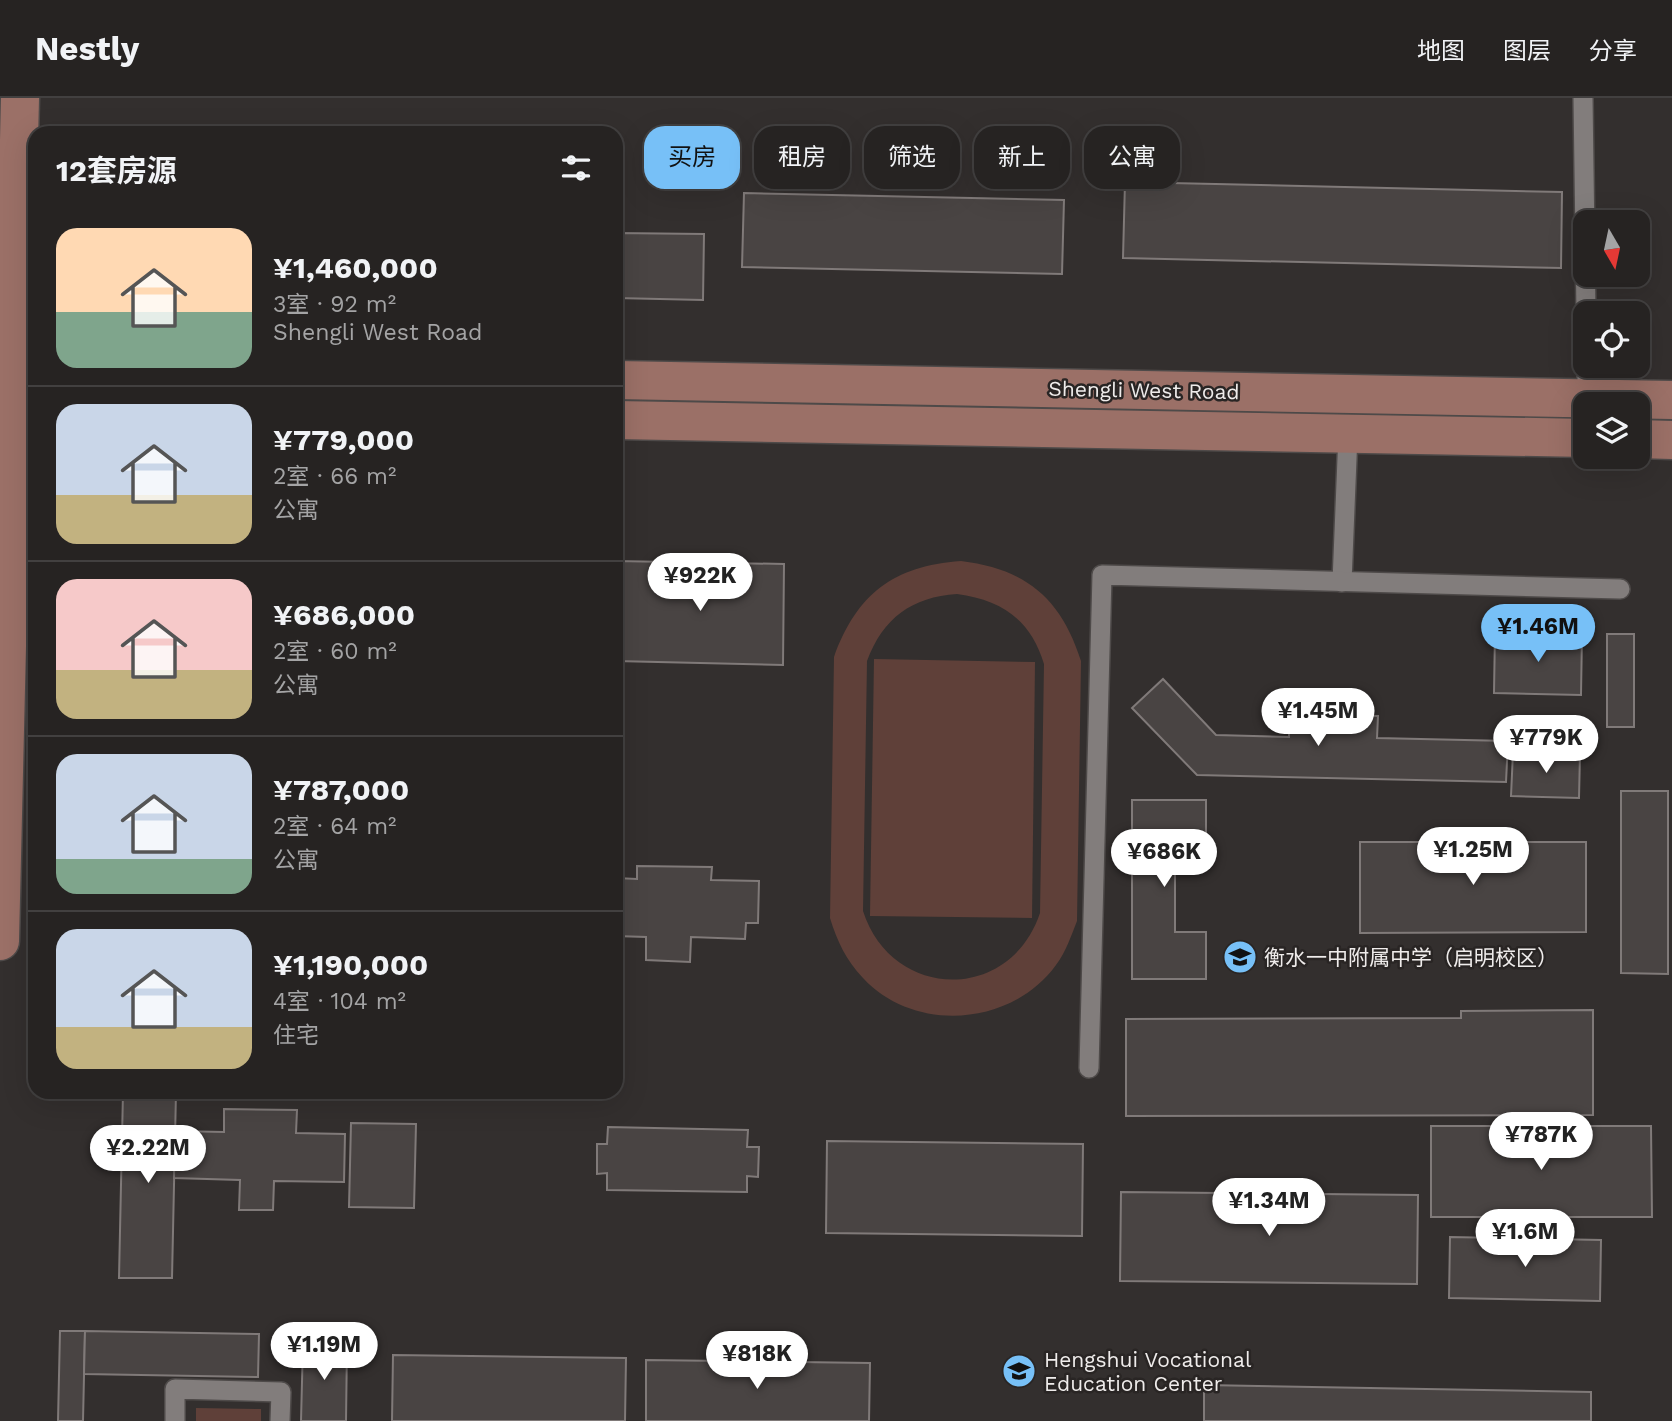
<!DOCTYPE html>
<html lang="zh">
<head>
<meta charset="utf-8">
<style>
  body { margin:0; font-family:"Work Sans","Noto Sans SC",sans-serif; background:#322f2f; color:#f1f3f6; height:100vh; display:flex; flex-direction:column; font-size:26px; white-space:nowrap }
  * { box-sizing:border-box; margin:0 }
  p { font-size:23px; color:#a4a4a5 }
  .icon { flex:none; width:38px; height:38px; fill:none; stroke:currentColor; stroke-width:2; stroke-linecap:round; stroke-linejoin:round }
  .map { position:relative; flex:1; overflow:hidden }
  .sheet { position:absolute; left:28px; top:28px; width:595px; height:973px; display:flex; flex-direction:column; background:#262322; border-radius:21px; box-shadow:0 7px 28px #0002,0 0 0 2px #424040 }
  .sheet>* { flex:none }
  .top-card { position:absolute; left:644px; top:28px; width:665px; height:63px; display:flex; gap:14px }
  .needle { width:46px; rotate:171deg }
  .controls { position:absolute; left:1573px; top:112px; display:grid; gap:14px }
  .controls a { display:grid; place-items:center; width:77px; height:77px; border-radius:14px; background:#262322; box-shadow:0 7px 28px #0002,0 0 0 2px #424040; font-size:35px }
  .price { position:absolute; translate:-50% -60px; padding:0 16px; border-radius:24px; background:#fff; color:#222; font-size:23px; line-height:46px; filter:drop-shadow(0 2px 4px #0008) }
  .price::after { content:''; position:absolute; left:50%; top:42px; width:21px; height:16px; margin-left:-10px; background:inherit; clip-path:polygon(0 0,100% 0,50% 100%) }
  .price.active { background:#77c0f7; color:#111 }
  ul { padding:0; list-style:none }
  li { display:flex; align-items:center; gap:21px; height:175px; padding:0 28px }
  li+li { border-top:2px solid #424040 }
  li span { display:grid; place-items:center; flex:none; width:196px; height:140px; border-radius:21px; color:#555 }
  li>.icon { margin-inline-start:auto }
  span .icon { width:84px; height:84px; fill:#fffc; stroke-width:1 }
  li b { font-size:30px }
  h2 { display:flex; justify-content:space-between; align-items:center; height:84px; padding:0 28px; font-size:30px }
  .tag { padding:0 24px; border-radius:21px; background:#262322; box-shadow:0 7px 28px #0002,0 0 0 2px #424040; font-size:24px; line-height:63px }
  .tag.active { background:#77c0f7; color:#111 }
  header { display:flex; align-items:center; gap:42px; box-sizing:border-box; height:98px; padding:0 35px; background:#262322; border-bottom:2px solid #424040 }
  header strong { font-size:33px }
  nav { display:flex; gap:38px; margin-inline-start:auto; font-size:24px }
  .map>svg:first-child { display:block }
</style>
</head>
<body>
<header>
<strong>Nestly</strong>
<nav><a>地图</a><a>图层</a><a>分享</a></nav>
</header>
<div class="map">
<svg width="1672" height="1323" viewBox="0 0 1672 1323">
  <rect width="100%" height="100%" fill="#332f2e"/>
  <g fill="#5f4039" fill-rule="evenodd">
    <path d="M961 463C1026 471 1061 500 1081 563L1077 823C1071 838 1066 854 1056 867 1012 928 915 936 863 880 846 862 837 843 830 820L834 559C857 496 893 468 961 463ZM957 496C1002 502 1031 522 1044 566L1040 815C1010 905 892 903 863 813L867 563C883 520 912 499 957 496Z"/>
    <polygon points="874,561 1035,564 1032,820 870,818"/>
    <polygon points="196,1310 261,1311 261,1323 196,1323"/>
  </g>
  <g fill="#494443" stroke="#807a79" stroke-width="2">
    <polygon points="1125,84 1562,94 1561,170 1123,160"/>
    <polygon points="744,95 1064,102 1062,176 742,169"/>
    <polygon points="616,135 704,136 703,202 616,200"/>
    <polygon points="616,463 784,466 783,567 616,563"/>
    <polygon points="1495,534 1582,536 1581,597 1494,595"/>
    <rect x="1607" y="536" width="27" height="93"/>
    <polygon points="1163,581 1216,637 1289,639 1289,616 1378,618 1377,640 1508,643 1506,684 1197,677 1132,610"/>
    <polygon points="1513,654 1580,655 1579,700 1511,698"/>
    <polygon points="1621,693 1668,693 1668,876 1621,875"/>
    <polygon points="1132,702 1206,702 1206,757 1175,757 1175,834 1206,834 1206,881 1132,881"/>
    <polygon points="1360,744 1586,744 1586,834 1360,835"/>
    <polygon points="637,768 712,769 711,782 759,783 758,825 746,825 745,841 691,839 690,864 646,862 646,839 616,838 616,780 637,781"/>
    <polygon points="1593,912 1593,1017 1126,1018 1126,921 1461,920 1461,913"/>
    <polygon points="123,994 176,994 172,1180 119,1180"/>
    <polygon points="224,1011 297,1012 296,1035 345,1036 344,1084 274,1083 273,1112 239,1112 240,1082 174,1080 175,1033 224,1034"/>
    <polygon points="351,1025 416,1026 414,1110 349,1109"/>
    <polygon points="1431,1028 1651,1028 1652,1119 1431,1119"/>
    <polygon points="608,1029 748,1032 747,1049 759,1049 758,1079 747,1078 747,1094 607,1092 607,1075 597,1076 597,1046 607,1046"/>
    <polygon points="827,1043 1083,1046 1082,1138 826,1135"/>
    <polygon points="1121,1094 1418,1097 1417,1186 1120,1183"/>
    <polygon points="1450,1139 1601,1142 1600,1203 1449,1200"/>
    <polygon points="60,1233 85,1233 83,1323 58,1323"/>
    <polygon points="85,1233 259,1236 258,1279 84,1276"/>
    <polygon points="303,1245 347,1246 346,1323 301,1323"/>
    <polygon points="393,1257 626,1260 625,1323 392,1323"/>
    <polygon points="646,1262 870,1265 869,1323 646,1323"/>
    <polygon points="1204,1287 1591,1294 1591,1323 1204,1323"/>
  </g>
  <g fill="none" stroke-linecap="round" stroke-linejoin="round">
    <defs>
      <g id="lane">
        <polyline points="1583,0 1586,215"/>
        <polyline points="1587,268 1587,300"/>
        <polyline points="1342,484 1348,336"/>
        <polyline points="1089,970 1102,477 1620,491"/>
        <polyline points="175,1323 175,1291 281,1294 280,1323"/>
      </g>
      <g id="secondary">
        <polyline points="616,282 1672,302"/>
        <polyline points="616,322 1586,340"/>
        <polyline points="1638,341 1672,342"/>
        <polyline points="0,843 20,0"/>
      </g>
    </defs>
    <use href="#lane" stroke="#4e4a49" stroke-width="22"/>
    <use href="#secondary" stroke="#4e4a49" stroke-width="41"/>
    <use href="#lane" stroke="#827d7c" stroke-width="19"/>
    <use href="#secondary" stroke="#9b7067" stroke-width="38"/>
  </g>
  <defs>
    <symbol id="school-disc" viewBox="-11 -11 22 22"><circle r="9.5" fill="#77c0f7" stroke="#292524"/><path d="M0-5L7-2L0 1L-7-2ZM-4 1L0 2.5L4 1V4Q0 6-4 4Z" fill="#111"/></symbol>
  </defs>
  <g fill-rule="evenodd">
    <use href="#school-disc" x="1221" y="840" width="38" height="38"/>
    <use href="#school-disc" x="1000" y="1254" width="38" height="38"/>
  </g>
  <g text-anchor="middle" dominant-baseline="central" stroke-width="5" stroke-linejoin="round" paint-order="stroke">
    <g font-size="21" fill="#efeceb" stroke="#292524">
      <text transform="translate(1144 292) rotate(1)">Shengli West Road</text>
    </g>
    <g font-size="21" fill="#efeceb" stroke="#292524" text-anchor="start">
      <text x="1264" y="859">衡水一中附属中学（启明校区）</text>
      <text x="1044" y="1261">Hengshui Vocational<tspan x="1044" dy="24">Education Center</tspan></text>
    </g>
  </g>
</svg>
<div class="controls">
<a><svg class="needle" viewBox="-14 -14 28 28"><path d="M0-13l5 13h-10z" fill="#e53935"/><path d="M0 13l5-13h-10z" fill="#a4a4a5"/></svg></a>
<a><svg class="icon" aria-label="locate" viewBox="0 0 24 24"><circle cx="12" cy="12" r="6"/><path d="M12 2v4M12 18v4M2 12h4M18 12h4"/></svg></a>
<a><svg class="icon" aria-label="layers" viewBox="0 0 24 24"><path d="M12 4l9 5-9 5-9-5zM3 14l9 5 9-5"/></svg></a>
</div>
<b class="price" style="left:700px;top:515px">¥922K</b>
<b class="price active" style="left:1538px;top:566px">¥1.46M</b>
<b class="price" style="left:1318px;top:650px">¥1.45M</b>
<b class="price" style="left:1546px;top:677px">¥779K</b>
<b class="price" style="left:1473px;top:789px">¥1.25M</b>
<b class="price" style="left:1164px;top:791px">¥686K</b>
<b class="price" style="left:1541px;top:1074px">¥787K</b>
<b class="price" style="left:148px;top:1087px">¥2.22M</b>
<b class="price" style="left:1269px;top:1140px">¥1.34M</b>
<b class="price" style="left:1525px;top:1171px">¥1.6M</b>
<b class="price" style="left:324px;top:1284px">¥1.19M</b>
<b class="price" style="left:757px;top:1293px">¥818K</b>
<div class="top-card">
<a class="tag active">买房</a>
<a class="tag">租房</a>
<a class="tag">筛选</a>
<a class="tag">新上</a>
<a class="tag">公寓</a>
</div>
<section class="sheet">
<h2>12套房源<svg class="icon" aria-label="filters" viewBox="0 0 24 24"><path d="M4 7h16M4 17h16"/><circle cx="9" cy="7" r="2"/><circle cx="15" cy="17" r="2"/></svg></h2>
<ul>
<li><span style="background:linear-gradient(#ffd9b3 60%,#7fa58c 0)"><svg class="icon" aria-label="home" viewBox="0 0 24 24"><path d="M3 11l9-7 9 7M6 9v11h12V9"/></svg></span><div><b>¥1,460,000</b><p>3室 · 92 m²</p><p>Shengli West Road</p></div></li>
<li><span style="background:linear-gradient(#c9d6e8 65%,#c2b280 0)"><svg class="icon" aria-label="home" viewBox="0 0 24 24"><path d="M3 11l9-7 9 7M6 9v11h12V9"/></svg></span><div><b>¥779,000</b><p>2室 · 66 m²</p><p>公寓</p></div></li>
<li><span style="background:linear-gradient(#f6c9c9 65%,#c2b280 0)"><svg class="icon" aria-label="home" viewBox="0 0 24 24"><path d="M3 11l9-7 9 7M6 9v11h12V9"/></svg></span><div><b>¥686,000</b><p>2室 · 60 m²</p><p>公寓</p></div></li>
<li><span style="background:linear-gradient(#c9d6e8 75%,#7fa58c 0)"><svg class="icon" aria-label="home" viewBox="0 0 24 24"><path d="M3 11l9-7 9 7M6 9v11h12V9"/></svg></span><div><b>¥787,000</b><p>2室 · 64 m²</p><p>公寓</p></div></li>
<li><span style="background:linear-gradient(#c9d6e8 70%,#c2b280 0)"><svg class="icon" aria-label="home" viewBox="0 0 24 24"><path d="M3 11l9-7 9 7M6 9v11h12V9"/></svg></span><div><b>¥1,190,000</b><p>4室 · 104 m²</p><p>住宅</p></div></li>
</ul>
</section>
</div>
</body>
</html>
